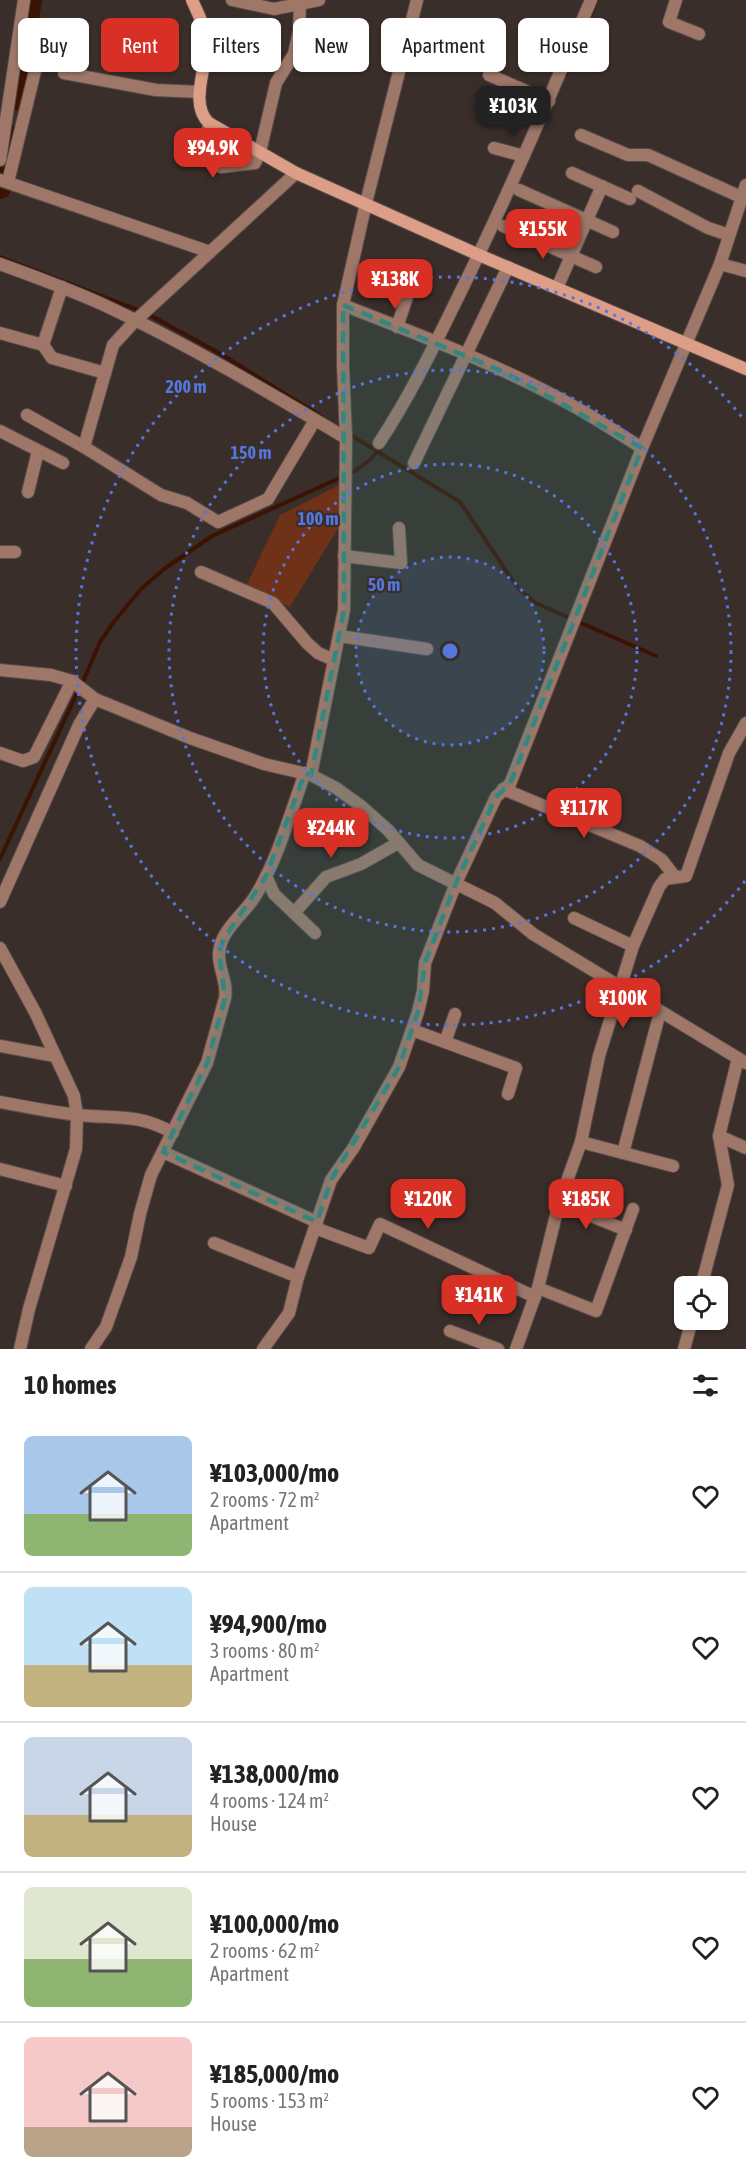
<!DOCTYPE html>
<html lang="en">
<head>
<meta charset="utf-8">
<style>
  body { margin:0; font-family:"Asap Condensed",sans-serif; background:#f2f2f2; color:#222; height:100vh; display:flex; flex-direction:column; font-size:22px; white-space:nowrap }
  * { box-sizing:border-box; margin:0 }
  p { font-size:20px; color:#767676 }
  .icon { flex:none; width:33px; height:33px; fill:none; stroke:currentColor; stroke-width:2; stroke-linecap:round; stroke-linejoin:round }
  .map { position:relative; height:1349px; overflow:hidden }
  .details { display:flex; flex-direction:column; background:#fff; flex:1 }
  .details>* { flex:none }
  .hud { position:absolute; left:18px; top:18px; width:711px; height:54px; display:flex; gap:12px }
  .buttons { position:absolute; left:674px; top:1276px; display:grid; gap:12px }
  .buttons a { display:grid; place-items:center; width:54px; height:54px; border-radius:9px; background:#fff; box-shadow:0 2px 4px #0004; font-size:30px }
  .price { position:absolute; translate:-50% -51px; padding:0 14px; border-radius:12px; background:#d93025; color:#fff; font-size:20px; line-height:39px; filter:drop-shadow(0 2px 3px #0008) }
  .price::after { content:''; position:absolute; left:50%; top:36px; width:18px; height:14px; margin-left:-9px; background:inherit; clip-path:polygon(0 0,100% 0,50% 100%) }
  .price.on { background:#222; color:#fff }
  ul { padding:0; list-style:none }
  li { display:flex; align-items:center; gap:18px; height:150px; padding:0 24px }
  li+li { border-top:2px solid #e0e0e0 }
  li span { display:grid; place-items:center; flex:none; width:168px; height:120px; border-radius:9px; color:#555 }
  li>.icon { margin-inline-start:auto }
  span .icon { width:72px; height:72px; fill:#fffc; stroke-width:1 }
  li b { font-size:26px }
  h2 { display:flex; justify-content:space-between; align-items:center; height:72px; padding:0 24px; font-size:26px }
  .tag { padding:0 21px; border-radius:9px; background:#fff; box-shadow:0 2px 4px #0004; font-size:21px; line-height:54px }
  .tag.on { background:#d93025; color:#fff }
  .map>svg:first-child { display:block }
</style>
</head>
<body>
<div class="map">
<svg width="746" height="1349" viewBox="0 0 746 1349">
  <rect width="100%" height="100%" fill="#3a2e2a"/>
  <polygon fill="#6f3117" points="339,485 340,525 290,607 246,586 280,515"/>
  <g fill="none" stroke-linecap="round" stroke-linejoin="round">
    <g stroke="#3c1202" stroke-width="4">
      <polyline points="566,74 597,0"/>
      <polyline points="0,257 141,311"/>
      <polyline points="148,314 221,354 322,417"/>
      <polyline points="349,434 460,502 519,590 536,603 656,656"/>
      <polyline points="82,684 100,642 113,623 141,589 164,569 212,536 355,471 371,459 383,445"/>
      <polyline points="0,859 78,691"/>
    </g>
    <g stroke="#3c1202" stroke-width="22">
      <polyline points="14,100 31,0"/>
      <polyline points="0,188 9,136"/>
    </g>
    <defs>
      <g id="street">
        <polyline points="232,0 274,9 319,0"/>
        <polyline points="676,0 669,22 699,34"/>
        <polyline points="64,73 156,90 200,92"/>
        <polyline points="489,75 549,101"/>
        <polyline points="209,123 204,159 221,167 255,163 260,152 276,83 294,54 299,31 300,4"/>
        <polyline points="581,135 628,155 648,155 741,197"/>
        <polyline points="494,148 524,156"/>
        <polyline points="0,160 24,0"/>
        <polyline points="572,173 630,199"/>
        <polyline points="0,180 210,252"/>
        <polyline points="8,182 36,67"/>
        <polyline points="519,190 613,232"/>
        <polyline points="638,191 708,228 729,235"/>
        <polyline points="503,226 596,267"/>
        <path d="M0 264C36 277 72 290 106 306 189 345 268 392 346 438"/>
        <polyline points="720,264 746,271"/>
        <polyline points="557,288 602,186"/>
        <path d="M343 305C422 336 502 366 575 407 598 420 620 434 642 448"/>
        <polyline points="397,327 412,282"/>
        <polyline points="0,333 43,345 52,358 105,373"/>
        <polyline points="43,345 62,287"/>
        <polyline points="27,415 84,447 161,495 187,503 218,522 268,499 315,420"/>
        <polyline points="0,431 63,463"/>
        <path d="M379 443C412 393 437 340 463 287 509 193 550 96 591 0"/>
        <polyline points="84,447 113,345 135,321 296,173"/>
        <polyline points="414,463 508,267"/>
        <polyline points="28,492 38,451"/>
        <polyline points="0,552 15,552"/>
        <polyline points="344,556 401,563 399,528"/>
        <polyline points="201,572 273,603 307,643 318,653 334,660"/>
        <polyline points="339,636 427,649"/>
        <polyline points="0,670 51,675 72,681 95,699 190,738 264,764 311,775 336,788 361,806 388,830 418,865 495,903 533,934 746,1063"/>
        <polyline points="0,753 23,761 34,757 72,681"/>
        <polyline points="311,775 344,610 346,438 343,366 343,305 366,203 417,0"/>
        <polyline points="503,789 640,846 662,860 675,877"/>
        <polyline points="266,876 274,894 315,933"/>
        <polyline points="0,902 79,725 95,699"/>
        <polyline points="294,913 326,877 361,864 398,843"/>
        <polyline points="574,918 633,946"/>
        <polyline points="0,948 35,1012 74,1096 77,1115 76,1149 29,1309 20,1349"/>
        <polyline points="412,1030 516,1068 508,1094"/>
        <polyline points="445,1042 455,1014"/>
        <polyline points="0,1046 55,1056"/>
        <path d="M0 1102C26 1107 52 1112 78 1115 115 1119 139 1113 173 1133"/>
        <polyline points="719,1136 746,1148"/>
        <polyline points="581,1142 673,1166"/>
        <polyline points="163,1152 317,1222"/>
        <polyline points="623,1153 660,1012"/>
        <polyline points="0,1169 66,1186"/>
        <polyline points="559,1203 626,1230"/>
        <polyline points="315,1228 369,1248 380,1224 535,1297"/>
        <polyline points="214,1243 298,1277"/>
        <polyline points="701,1287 728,1185 719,1136 738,1058"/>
        <polyline points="538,1288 596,1311 633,1209"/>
        <polyline points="450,1331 498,1349"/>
        <path d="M91 1349 106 1327 131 1257 140 1214 151 1175 207 1063 225 998C228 982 218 969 219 953 221 930 242 916 254 898 277 862 290 814 305 773"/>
        <polyline points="263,1349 289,1313 298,1277 331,1180 354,1147 399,1067 418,1012 423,991 425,963 456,883 496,797 510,784 642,448 720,264 746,185"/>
        <polyline points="516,1349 538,1288 559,1203 581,1142 599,1056 633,946 659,887 665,879 686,876 729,753 746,723"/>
        <polyline points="684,1349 692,1320"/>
      </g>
      <path id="secondary" d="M192 0C197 12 206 28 207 40 208 66 188 103 209 123L296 173 479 255 746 369"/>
    </defs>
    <use href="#street" stroke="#584d49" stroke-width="14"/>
    <use href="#secondary" stroke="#584d49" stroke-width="14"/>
    <use href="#street" stroke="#9e7769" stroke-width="12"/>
    <use href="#secondary" stroke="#dc9e87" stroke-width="12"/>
  </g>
  <path fill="#328881" fill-opacity="0.2" stroke="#328881" stroke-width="4.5" stroke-dasharray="12 8" stroke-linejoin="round" d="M343 305 504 372 642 448 510 784 496 797 456 883 425 963 418 1012 399 1067 331 1180 317 1222 163 1152 207 1063 225 998 219 952 223 940 266 876 305 773 311 775 344 610Z"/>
  <circle cx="450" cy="651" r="94" fill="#5476dd" fill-opacity=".12"/>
  <g fill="none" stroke="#5476dd" stroke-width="3" stroke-dasharray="3 6">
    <circle cx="450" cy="651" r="94"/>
    <circle cx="450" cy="651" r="187"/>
    <circle cx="450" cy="651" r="281"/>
    <path d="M745 881A374 374 0 1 1 745 421"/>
  </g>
  <circle cx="450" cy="651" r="9" fill="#5476dd" stroke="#3a2e2a" stroke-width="3"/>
  <g font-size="18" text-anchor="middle" font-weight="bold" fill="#5476dd" stroke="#3a2e2a" stroke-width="4.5" stroke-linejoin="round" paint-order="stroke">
    <text x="186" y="393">200 m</text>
    <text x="251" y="459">150 m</text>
    <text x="318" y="525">100 m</text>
    <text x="384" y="591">50 m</text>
  </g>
</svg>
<div class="buttons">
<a><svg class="icon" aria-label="locate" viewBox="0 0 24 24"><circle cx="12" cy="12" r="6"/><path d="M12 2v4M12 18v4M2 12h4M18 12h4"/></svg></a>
</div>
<b class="price on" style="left:513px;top:137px">¥103K</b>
<b class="price" style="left:213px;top:179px">¥94.9K</b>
<b class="price" style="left:543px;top:260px">¥155K</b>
<b class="price" style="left:395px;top:310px">¥138K</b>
<b class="price" style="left:584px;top:839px">¥117K</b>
<b class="price" style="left:331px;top:859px">¥244K</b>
<b class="price" style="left:623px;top:1029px">¥100K</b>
<b class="price" style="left:428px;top:1230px">¥120K</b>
<b class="price" style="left:586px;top:1230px">¥185K</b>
<b class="price" style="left:479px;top:1326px">¥141K</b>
<div class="hud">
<a class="tag">Buy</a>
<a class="tag on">Rent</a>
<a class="tag">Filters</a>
<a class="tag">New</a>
<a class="tag">Apartment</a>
<a class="tag">House</a>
</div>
</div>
<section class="details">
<h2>10 homes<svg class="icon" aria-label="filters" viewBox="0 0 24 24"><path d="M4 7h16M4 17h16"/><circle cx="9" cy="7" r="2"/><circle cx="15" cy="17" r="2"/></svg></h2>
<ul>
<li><span style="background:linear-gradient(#a9c7e8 65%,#8fb573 0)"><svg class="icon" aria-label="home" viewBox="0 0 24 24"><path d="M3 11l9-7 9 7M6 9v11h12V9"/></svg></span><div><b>¥103,000/mo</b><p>2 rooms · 72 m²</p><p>Apartment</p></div><svg class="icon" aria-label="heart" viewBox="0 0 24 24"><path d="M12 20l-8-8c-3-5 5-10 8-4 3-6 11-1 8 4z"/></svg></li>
<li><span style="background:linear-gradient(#bfe0f5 65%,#c2b280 0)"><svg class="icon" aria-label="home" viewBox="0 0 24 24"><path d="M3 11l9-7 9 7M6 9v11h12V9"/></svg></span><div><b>¥94,900/mo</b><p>3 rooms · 80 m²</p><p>Apartment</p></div><svg class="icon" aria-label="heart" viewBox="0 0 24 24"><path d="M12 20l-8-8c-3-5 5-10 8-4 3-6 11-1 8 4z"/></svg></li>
<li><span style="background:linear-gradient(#c9d6e8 65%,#c2b280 0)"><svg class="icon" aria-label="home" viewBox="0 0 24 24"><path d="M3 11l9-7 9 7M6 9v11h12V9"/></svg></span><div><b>¥138,000/mo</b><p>4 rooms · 124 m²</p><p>House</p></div><svg class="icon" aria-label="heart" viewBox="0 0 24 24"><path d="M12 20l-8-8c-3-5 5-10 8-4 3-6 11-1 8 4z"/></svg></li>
<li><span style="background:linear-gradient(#dfe7d0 60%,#8fb573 0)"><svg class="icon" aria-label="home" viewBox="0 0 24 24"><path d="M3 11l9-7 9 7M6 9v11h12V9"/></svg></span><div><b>¥100,000/mo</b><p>2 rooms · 62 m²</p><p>Apartment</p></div><svg class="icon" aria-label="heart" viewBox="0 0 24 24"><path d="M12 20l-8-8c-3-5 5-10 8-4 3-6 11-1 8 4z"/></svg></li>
<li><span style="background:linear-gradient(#f6c9c9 75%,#b9a48a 0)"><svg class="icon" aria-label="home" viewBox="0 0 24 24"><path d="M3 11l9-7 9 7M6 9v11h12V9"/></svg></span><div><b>¥185,000/mo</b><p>5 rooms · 153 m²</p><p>House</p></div><svg class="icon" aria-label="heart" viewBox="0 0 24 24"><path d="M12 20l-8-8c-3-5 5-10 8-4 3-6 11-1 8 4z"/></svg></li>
</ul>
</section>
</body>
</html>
